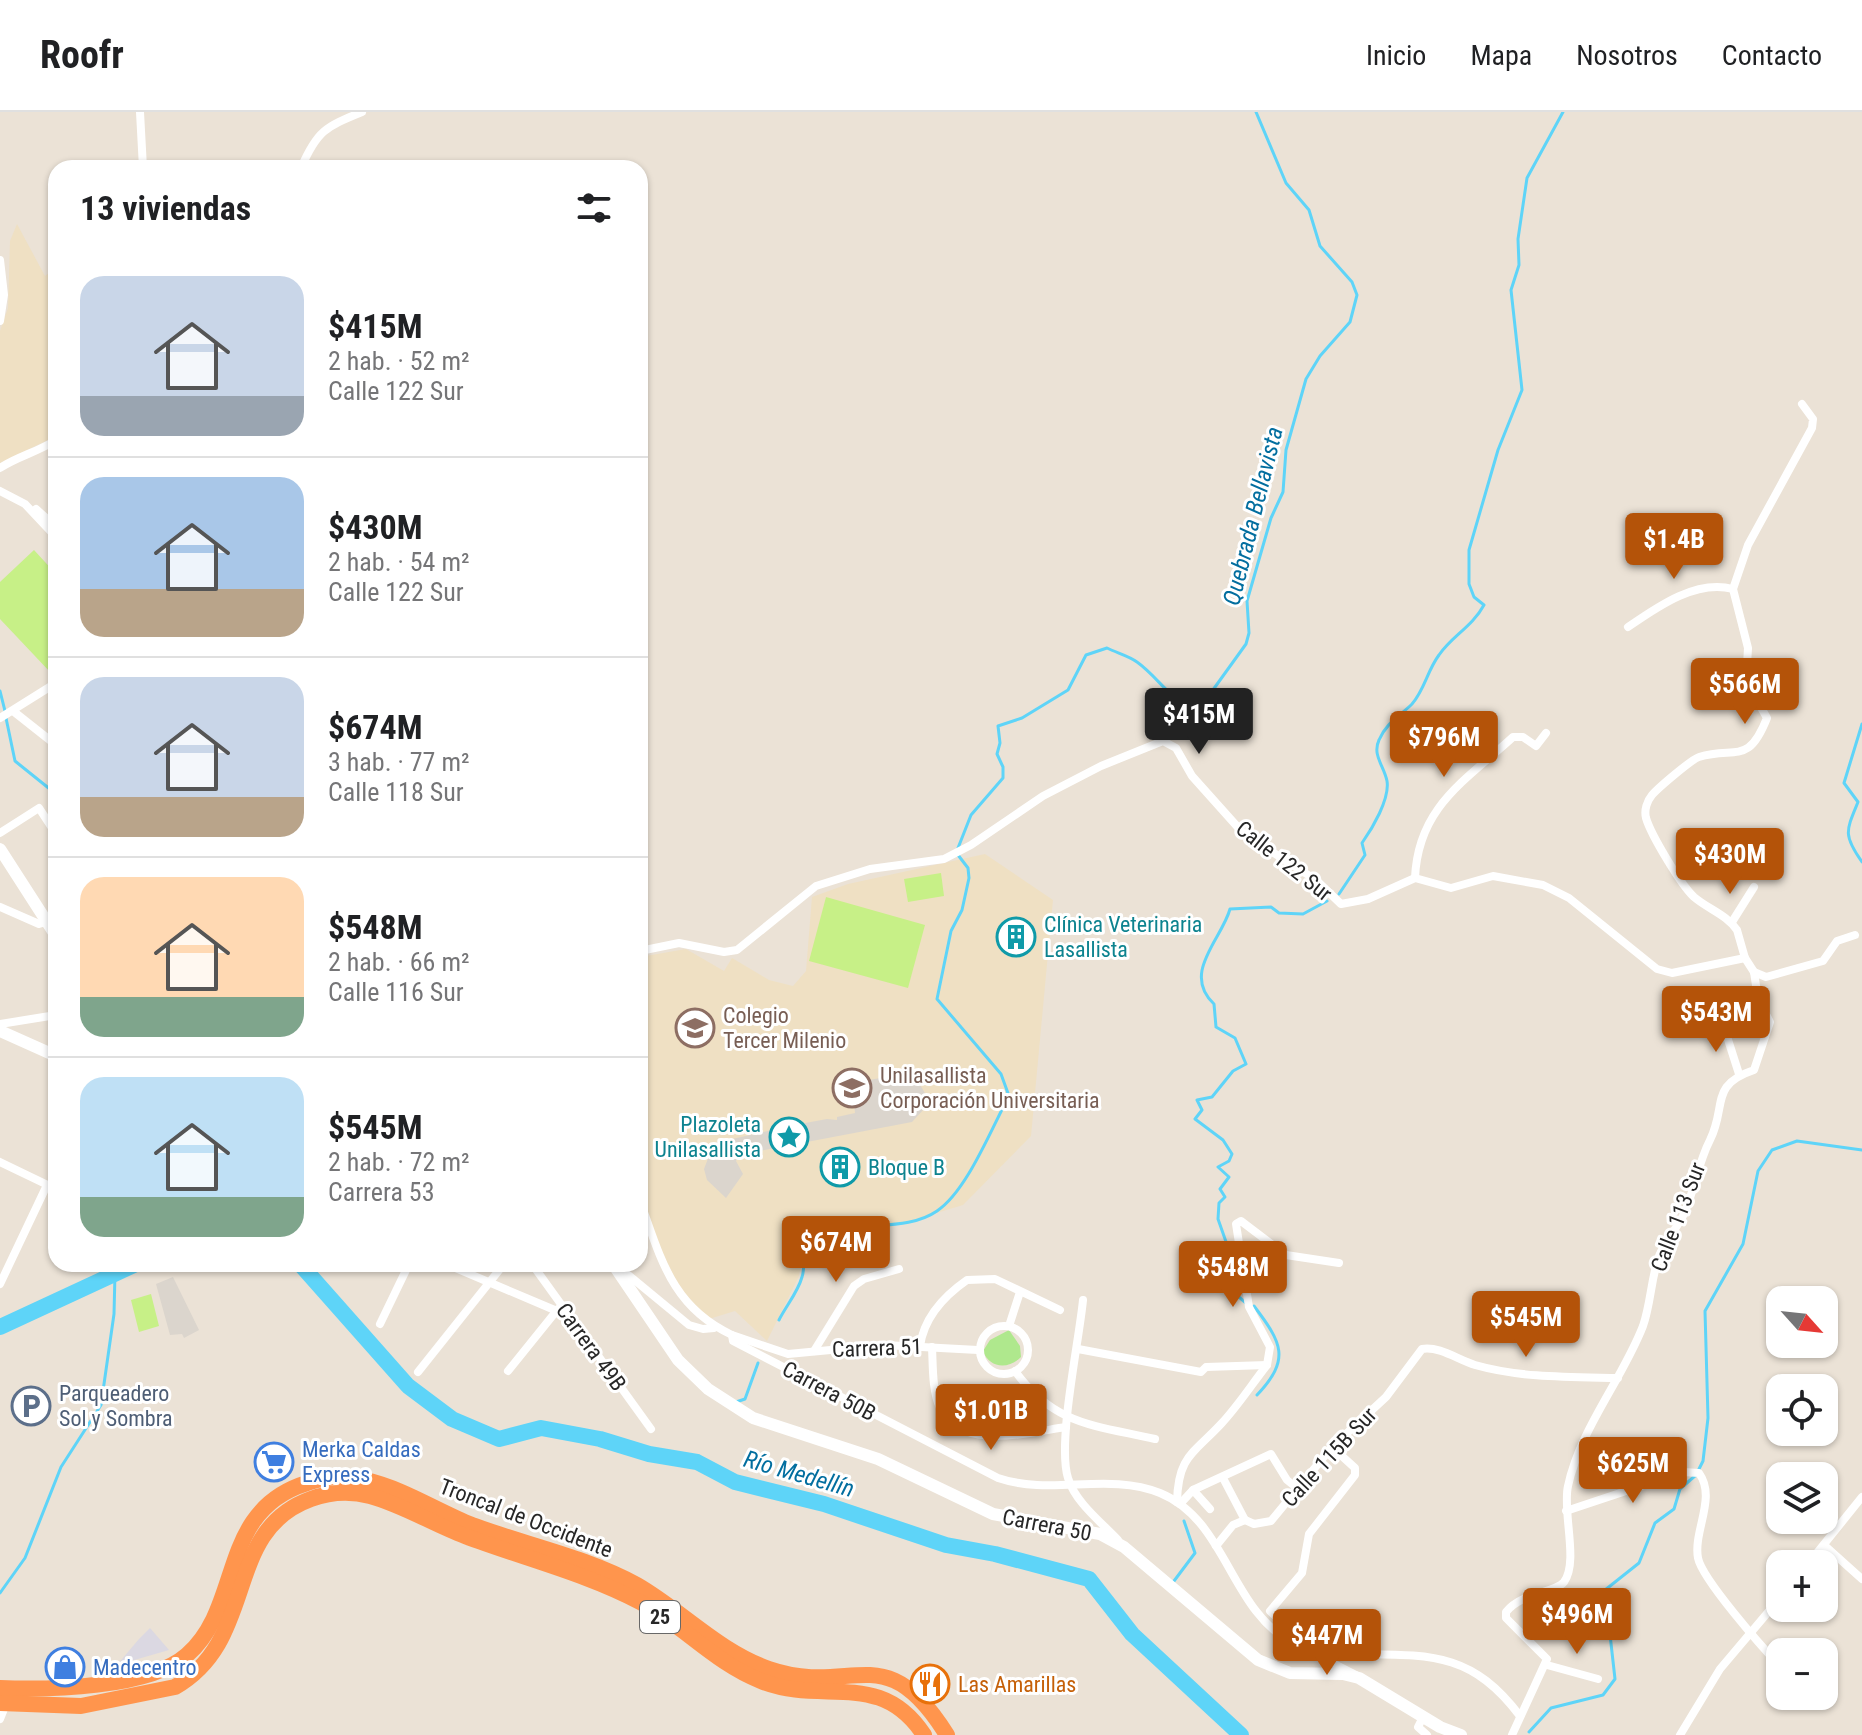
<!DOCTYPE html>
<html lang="es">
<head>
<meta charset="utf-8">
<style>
  body { margin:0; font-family:"Roboto Condensed",sans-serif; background:#f2f2f2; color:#202124; height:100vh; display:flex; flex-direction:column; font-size:30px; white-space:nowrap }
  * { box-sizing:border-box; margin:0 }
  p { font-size:26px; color:#757577 }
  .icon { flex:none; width:44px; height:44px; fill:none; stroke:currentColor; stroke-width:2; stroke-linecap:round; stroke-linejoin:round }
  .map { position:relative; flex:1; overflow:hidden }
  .side { position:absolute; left:48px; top:48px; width:600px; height:1112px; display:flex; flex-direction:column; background:#fff; border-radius:24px; box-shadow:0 2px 6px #0004 }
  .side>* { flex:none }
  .needle { width:52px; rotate:117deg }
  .tools { position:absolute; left:1766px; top:1174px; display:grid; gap:16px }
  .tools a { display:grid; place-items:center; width:72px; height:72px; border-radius:16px; background:#fff; box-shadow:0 2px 6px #0004; font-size:40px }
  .price { position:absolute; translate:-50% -68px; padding:0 18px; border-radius:8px; background:#b45309; color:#fff; font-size:26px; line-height:52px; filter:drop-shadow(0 2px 4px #0008) }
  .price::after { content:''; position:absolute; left:50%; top:48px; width:24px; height:18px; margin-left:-12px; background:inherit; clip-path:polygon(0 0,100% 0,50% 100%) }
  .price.active { background:#222; color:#fff }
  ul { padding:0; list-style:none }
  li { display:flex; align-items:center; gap:24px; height:200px; padding:0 32px }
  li+li { border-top:2px solid #e0e0e0 }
  li span { display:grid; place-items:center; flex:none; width:224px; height:160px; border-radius:24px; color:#555 }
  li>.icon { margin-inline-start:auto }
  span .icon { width:96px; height:96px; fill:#fffc; stroke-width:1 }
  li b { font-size:34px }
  h2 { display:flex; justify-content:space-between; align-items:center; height:96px; padding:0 32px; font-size:34px }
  header { display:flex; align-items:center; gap:48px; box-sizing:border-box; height:112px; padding:0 40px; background:#fff; border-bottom:2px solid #e0e0e0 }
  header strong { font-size:38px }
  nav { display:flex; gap:44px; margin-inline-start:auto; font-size:28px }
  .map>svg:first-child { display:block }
</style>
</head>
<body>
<header>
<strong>Roofr</strong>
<nav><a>Inicio</a><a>Mapa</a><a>Nosotros</a><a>Contacto</a></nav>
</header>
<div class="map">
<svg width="1862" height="1623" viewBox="0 0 1862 1623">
  <rect width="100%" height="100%" fill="#ebe2d6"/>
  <polygon fill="#dbd8e2" points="150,1516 169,1538 117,1553 139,1527"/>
  <g fill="#efe0c3">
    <polygon points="17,112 45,164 56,156 56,324 0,351 0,219 8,196 10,129"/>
    <polygon points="985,742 1053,788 1031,1024 963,1093 877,1119 836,1124 801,1153 799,1164 767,1229 735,1199 709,1207 680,1177 658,1132 640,1079 640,845 686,837 724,859 732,846 769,868 793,874 806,859 812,785 848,772"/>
  </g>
  <path fill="#afe88d" d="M1009 1218 1020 1234 1021 1245C1008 1258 989 1256 983 1239L990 1228Z"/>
  <g fill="#c7f087">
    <polygon points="34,438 56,462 56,557 51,561 0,507 0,470"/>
    <polygon points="941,761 944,784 908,790 904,767"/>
    <polygon points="826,785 925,813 908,876 809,849"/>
    <polygon points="151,1182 159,1214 139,1220 131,1188"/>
  </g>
  <g fill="#dbd5cd">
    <polygon points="903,962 918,969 926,983 924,997 912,1010 759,1039 754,1046 739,1044 736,1049 743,1062 726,1086 707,1068 704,1057 709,1044 705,1033 777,1017 779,1021 789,1019 789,1014 827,1007 837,1008 837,1005 855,1001 852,971"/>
    <polygon points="173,1165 199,1218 184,1226 182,1222 170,1223 156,1172"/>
  </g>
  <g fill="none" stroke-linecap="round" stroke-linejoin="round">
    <g stroke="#5ed4f8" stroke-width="3">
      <polyline points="0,579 5,599"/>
      <polyline points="6,606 15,649 56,682"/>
      <path d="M1862 612 1844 671 1858 690C1846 719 1843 723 1862 750"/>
      <path d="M958 736 971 703 1003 666V655L997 642 1000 631 998 614 1022 606 1068 578 1086 543 1107 536C1117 541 1129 544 1137 550 1158 565 1169 587 1192 595L1210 582 1246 532 1249 521 1247 489 1271 406 1283 380 1286 338 1306 267 1320 244 1350 210 1357 183 1352 170 1320 134 1309 98 1286 71 1256 0"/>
      <path d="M1339 782 1365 743 1362 731C1372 717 1390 687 1387 669 1384 654 1372 643 1379 628 1386 611 1400 604 1412 592 1425 577 1427 559 1439 543 1452 524 1472 515 1484 493L1474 485 1469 472V438L1498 338 1522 278 1511 178 1519 153 1518 127 1527 66 1563 0"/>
      <path d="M1247 1192 1231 1178V1144L1218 1107 1219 1091 1225 1085 1220 1077 1229 1065 1218 1055 1229 1049 1232 1042 1223 1028 1195 1007 1202 998 1197 988 1212 985 1233 959 1246 952 1235 926 1216 915 1214 892C1181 861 1222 827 1230 797L1271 795 1279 801 1303 802 1327 789"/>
      <path d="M1254 1194C1282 1231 1291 1247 1257 1283"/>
      <path d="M779 1208C786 1194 798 1180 802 1165 805 1157 802 1148 807 1141 834 1099 898 1126 937 1099 967 1079 991 1017 1009 984L1001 962 937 887 951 819 962 798 969 766 968 756 958 743"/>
      <polyline points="736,1290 745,1287 758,1251"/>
      <polyline points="1174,1469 1195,1441 1184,1409"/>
      <polyline points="0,1481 25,1446 61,1355 101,1293 114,1202 115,1161"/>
      <polyline points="1529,1620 1551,1596 1603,1583 1615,1567 1605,1478 1639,1451 1655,1411 1674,1397 1680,1377 1696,1363 1703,1349 1708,1306 1705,1199 1743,1132 1758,1059 1772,1038 1797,1029 1862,1038"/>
    </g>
    <g stroke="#5ed4f8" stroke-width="16">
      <polyline points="300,1152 408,1274 452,1307 499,1327 541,1316 600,1327 649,1342 697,1350 735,1370 824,1392 946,1433 995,1442 1089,1467 1132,1522 1241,1623"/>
      <polyline points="0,1215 136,1152"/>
    </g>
    <g stroke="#fff" stroke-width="8">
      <polyline points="140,0 143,56"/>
      <path d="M301 56C317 19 325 15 362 0"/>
      <polyline points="0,148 4,183 0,209"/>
      <path d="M0 356C18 344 38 340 56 328"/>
      <polyline points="0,379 25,392 56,425"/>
      <polyline points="36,397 56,415"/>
      <path d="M1628 515C1657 495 1696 467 1733 477"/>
      <polyline points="13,599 56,633"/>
      <polyline points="0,606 56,571"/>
      <polyline points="0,721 39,696 56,722"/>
      <path d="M1415 766C1418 695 1465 669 1513 625H1523L1536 634 1546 621"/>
      <polyline points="0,795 39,812 56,807"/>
      <polyline points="1732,810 1754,775"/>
      <polyline points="640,839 679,831 724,840 737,838 816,774 870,757 944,747 971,733 1043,684 1101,654 1163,629 1176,636 1192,664 1243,721 1316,768 1341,792 1368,787 1415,766 1451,776 1493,764 1543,773 1569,786 1657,857 1672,861 1745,846"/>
      <polyline points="1754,860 1766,865 1823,849 1837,829 1855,823"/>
      <polyline points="1706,908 1724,915 1739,962"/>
      <polyline points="0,912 56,903"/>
      <polyline points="0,1050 56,1077"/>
      <path d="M640 1089C661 1147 672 1195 732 1223L733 1229 998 1366C1051 1384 1108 1360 1160 1381 1228 1409 1229 1498 1294 1532 1312 1541 1334 1541 1354 1542 1429 1543 1471 1539 1520 1604"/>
      <polyline points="446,1152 557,1199"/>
      <polyline points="532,1152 651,1317"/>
      <polyline points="615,1152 689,1213 703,1217 714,1216"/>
      <polyline points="0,1172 47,1073"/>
      <path d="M1083 1188C1079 1230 1057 1331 1068 1366 1075 1390 1101 1410 1118 1428"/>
      <polyline points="380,1212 409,1152"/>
      <polyline points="1009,1214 1020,1180"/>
      <circle cx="1004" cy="1238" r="24"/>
      <polyline points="732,1223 788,1242 884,1233 978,1238"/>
      <path d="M920 1234C924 1206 944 1184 967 1168L995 1167 1060 1198"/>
      <path d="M932 1235C933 1254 932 1278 940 1296 961 1340 1030 1320 1066 1315"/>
      <polyline points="1078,1237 1201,1260 1206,1255 1267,1253"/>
      <polyline points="814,1239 854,1174 864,1167 899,1157"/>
      <polyline points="508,1259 558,1197"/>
      <path d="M1015 1259C1054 1313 1094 1313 1155 1327"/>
      <polyline points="418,1260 504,1152"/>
      <polyline points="1332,1335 1355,1356 1355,1363 1309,1422 1302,1461 1270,1499 1288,1516 1334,1539"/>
      <polyline points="1223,1366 1245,1408"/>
      <polyline points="1193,1378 1210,1397"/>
      <path d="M1177 1390C1178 1344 1193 1342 1221 1312 1238 1294 1252 1272 1267 1253L1270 1235 1249 1195 1236 1112 1241 1109 1286 1143 1339 1151"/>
      <polyline points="1180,1392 1193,1378 1271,1342 1287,1368 1297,1376"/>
      <path d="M1566 1399 1683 1360 1699 1361C1717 1386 1693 1419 1698 1446 1702 1467 1762 1535 1780 1554"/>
      <polyline points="1824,1433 1862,1467"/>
      <path d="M1216 1434 1233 1413 1245 1408 1254 1412 1271 1409 1332 1335 1386 1285 1422 1237C1440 1234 1458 1248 1475 1253 1521 1266 1570 1265 1618 1266"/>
      <polyline points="1808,1452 1862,1385"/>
      <polyline points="1311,1540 1356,1563"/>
      <polyline points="1547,1553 1598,1567"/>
      <polyline points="1423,1605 1418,1615 1427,1623"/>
      <polyline points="0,1607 6,1592"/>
      <path d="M1512 1623 1547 1547 1506 1506V1500C1522 1480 1555 1481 1564 1470 1579 1450 1562 1399 1568 1374 1580 1317 1622 1268 1643 1214 1651 1191 1651 1166 1659 1144 1665 1129 1677 1116 1684 1102 1695 1077 1698 1051 1710 1028 1727 994 1709 973 1754 958L1770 910 1758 887 1754 860 1745 846 1737 818C1727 803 1708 797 1694 785 1681 773 1651 723 1646 706 1644 698 1647 689 1652 683 1658 676 1692 647 1699 645 1736 634 1748 654 1767 606L1746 569 1748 536 1733 477 1748 433 1812 316 1813 307 1802 292"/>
      <polyline points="1680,1623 1720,1557 1780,1486"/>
    </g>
    <g stroke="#fff" stroke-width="12">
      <polyline points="0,737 56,824"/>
      <polyline points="0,919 56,944"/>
      <polyline points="613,1152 678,1248 708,1277 753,1306 878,1347 993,1402 1100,1422 1124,1435 1258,1548 1290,1561 1343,1562 1359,1566 1440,1615 1461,1623"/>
    </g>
    <g stroke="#ff954d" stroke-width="16">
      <path d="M0 1576C48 1578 150 1576 187 1543 244 1493 217 1399 307 1371 326 1364 347 1364 366 1368 404 1377 437 1399 472 1413 526 1433 586 1445 637 1473 682 1499 718 1539 769 1557 854 1586 884 1522 947 1623"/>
      <path d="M0 1591 81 1594 175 1575C259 1527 222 1419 311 1387 330 1380 351 1379 370 1384 403 1393 433 1412 465 1424 523 1446 585 1461 640 1490 683 1513 715 1551 761 1569 823 1594 880 1556 924 1623"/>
    </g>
  </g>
  <defs>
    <symbol id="building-ring" viewBox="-11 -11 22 22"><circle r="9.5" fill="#fff" stroke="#0f9aa8" stroke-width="1.5"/><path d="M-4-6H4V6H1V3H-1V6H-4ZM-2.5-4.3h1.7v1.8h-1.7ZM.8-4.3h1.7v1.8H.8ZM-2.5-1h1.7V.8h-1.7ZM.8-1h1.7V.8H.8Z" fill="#0f9aa8"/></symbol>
    <symbol id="school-ring" viewBox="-11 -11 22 22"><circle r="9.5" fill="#fff" stroke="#8d6e63" stroke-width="1.5"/><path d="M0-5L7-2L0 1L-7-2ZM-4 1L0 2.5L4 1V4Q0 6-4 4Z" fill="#8d6e63"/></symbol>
    <symbol id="university-ring" viewBox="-11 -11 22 22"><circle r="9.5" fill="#fff" stroke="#8d6e63" stroke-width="1.5"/><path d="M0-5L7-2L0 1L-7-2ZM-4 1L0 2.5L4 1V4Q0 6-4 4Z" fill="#8d6e63"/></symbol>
    <symbol id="sight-ring" viewBox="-11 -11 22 22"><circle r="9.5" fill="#fff" stroke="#0f9aa8" stroke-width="1.5"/><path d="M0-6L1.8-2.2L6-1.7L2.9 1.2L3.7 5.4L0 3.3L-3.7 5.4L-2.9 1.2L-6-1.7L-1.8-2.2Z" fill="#0f9aa8"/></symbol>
    <symbol id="parking-ring" viewBox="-11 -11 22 22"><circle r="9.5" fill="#fff" stroke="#5c6f8a" stroke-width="1.5"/><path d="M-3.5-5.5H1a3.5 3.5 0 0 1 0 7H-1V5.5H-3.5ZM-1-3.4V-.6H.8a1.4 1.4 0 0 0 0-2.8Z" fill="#5c6f8a"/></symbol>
    <symbol id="supermarket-ring" viewBox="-11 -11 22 22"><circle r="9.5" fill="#fff" stroke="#3f7fe0" stroke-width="1.5"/><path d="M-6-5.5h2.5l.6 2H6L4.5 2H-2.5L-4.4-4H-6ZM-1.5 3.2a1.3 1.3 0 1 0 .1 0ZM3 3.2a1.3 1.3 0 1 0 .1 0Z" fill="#3f7fe0"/></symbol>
    <symbol id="shop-ring" viewBox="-11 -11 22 22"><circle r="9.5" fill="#fff" stroke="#3f7fe0" stroke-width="1.5"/><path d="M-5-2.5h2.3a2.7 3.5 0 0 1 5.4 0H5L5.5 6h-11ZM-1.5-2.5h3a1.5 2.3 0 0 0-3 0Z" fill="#3f7fe0"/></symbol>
    <symbol id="restaurant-ring" viewBox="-11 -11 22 22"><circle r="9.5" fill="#fff" stroke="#e8710a" stroke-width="1.5"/><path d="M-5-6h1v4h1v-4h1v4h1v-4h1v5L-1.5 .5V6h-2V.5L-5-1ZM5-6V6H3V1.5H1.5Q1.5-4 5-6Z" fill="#e8710a"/></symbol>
  </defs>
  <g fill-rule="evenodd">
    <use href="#building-ring" x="994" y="803" width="44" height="44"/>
    <use href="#school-ring" x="673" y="894" width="44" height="44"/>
    <use href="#university-ring" x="830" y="954" width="44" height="44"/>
    <use href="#sight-ring" x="767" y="1003" width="44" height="44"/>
    <use href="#building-ring" x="818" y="1033" width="44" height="44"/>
    <use href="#parking-ring" x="9" y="1272" width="44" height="44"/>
    <use href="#supermarket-ring" x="252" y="1328" width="44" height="44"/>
    <use href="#shop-ring" x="43" y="1533" width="44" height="44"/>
    <use href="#restaurant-ring" x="908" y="1550" width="44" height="44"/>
  </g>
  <g text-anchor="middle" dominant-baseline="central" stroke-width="6" stroke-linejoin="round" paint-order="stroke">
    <rect fill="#fff" stroke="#686868" stroke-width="2" x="640" y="1489" width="40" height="32" rx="6"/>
    <g font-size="20" font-weight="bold" fill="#272727">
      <text x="660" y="1505">25</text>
    </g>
    <g font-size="22" fill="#272727" stroke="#fff">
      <text transform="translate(1284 749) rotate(38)">Calle 122 Sur</text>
      <text transform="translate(1678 1105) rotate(-69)">Calle 113 Sur</text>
      <text transform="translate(591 1235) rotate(54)">Carrera 49B</text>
      <text transform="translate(877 1236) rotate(-2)">Carrera 51</text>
      <text transform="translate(829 1279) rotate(28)">Carrera 50B</text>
      <text transform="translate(1329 1345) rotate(-47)">Calle 115B Sur</text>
      <text transform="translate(526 1406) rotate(21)">Troncal de Occidente</text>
      <text transform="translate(1047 1413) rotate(11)">Carrera 50</text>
    </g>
    <g font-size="22" fill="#0d838f" stroke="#fff" text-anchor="start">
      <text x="1044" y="812">Clínica Veterinaria<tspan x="1044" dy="25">Lasallista</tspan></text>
      <text x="761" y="1012" text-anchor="end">Plazoleta<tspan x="761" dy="25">Unilasallista</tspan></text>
      <text x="868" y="1055">Bloque B</text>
    </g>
    <g font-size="22" fill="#785e54" stroke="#fff" text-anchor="start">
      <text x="723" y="903">Colegio<tspan x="723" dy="25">Tercer Milenio</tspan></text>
      <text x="880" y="963">Unilasallista<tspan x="880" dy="25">Corporación Universitaria</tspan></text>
    </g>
    <g font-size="22" fill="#4e5e75" stroke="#fff" text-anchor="start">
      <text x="59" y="1281">Parqueadero<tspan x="59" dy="25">Sol y Sombra</tspan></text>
    </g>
    <g font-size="22" fill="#366cbe" stroke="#fff" text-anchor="start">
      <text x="302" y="1337">Merka Caldas<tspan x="302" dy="25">Express</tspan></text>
      <text x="93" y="1555">Madecentro</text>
    </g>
    <g font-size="22" fill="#c56008" stroke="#fff" text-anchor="start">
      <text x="958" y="1572">Las Amarillas</text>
    </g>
    <g font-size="24" font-style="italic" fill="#026e9f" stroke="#fff">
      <text transform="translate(1253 404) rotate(-76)">Quebrada Bellavista</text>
      <text transform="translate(799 1362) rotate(16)">Río Medellín</text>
    </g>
  </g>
</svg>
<div class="tools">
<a><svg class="needle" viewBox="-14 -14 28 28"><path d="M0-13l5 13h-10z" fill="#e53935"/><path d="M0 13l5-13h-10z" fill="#757577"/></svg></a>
<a><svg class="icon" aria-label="locate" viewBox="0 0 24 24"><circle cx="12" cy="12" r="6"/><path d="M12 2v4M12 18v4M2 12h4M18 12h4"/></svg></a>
<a><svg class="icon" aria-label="layers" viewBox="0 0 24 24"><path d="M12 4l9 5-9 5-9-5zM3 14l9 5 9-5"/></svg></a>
<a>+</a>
<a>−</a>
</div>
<b class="price" style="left:1674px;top:469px">$1.4B</b>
<b class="price" style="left:1745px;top:614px">$566M</b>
<b class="price active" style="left:1199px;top:644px">$415M</b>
<b class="price" style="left:1444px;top:667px">$796M</b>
<b class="price" style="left:1730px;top:784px">$430M</b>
<b class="price" style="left:1716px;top:942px">$543M</b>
<b class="price" style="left:836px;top:1172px">$674M</b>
<b class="price" style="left:1233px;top:1197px">$548M</b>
<b class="price" style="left:1526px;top:1247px">$545M</b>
<b class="price" style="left:991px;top:1340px">$1.01B</b>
<b class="price" style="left:1633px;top:1393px">$625M</b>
<b class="price" style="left:1577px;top:1544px">$496M</b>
<b class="price" style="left:1327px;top:1565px">$447M</b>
<section class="side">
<h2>13 viviendas<svg class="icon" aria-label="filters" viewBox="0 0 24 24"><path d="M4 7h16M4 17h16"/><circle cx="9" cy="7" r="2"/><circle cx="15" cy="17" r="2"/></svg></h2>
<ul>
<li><span style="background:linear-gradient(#c9d6e8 75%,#9aa5b1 0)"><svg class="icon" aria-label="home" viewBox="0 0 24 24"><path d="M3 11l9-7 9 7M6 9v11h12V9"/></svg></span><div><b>$415M</b><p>2 hab. · 52 m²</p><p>Calle 122 Sur</p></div></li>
<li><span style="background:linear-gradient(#a9c7e8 70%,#b9a48a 0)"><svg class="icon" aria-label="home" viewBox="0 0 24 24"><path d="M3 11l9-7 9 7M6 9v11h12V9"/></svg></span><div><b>$430M</b><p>2 hab. · 54 m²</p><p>Calle 122 Sur</p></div></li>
<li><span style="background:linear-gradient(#c9d6e8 75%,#b9a48a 0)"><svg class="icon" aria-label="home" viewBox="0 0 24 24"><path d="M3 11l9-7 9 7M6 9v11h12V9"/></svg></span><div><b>$674M</b><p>3 hab. · 77 m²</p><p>Calle 118 Sur</p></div></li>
<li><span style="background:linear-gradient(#ffd9b3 75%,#7fa58c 0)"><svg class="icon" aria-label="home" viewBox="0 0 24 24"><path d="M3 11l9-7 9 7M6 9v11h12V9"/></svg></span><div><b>$548M</b><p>2 hab. · 66 m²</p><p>Calle 116 Sur</p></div></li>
<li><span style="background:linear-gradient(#bfe0f5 75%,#7fa58c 0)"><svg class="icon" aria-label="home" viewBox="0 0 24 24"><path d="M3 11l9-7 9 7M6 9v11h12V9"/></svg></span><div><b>$545M</b><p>2 hab. · 72 m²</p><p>Carrera 53</p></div></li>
</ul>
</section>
</div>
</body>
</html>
